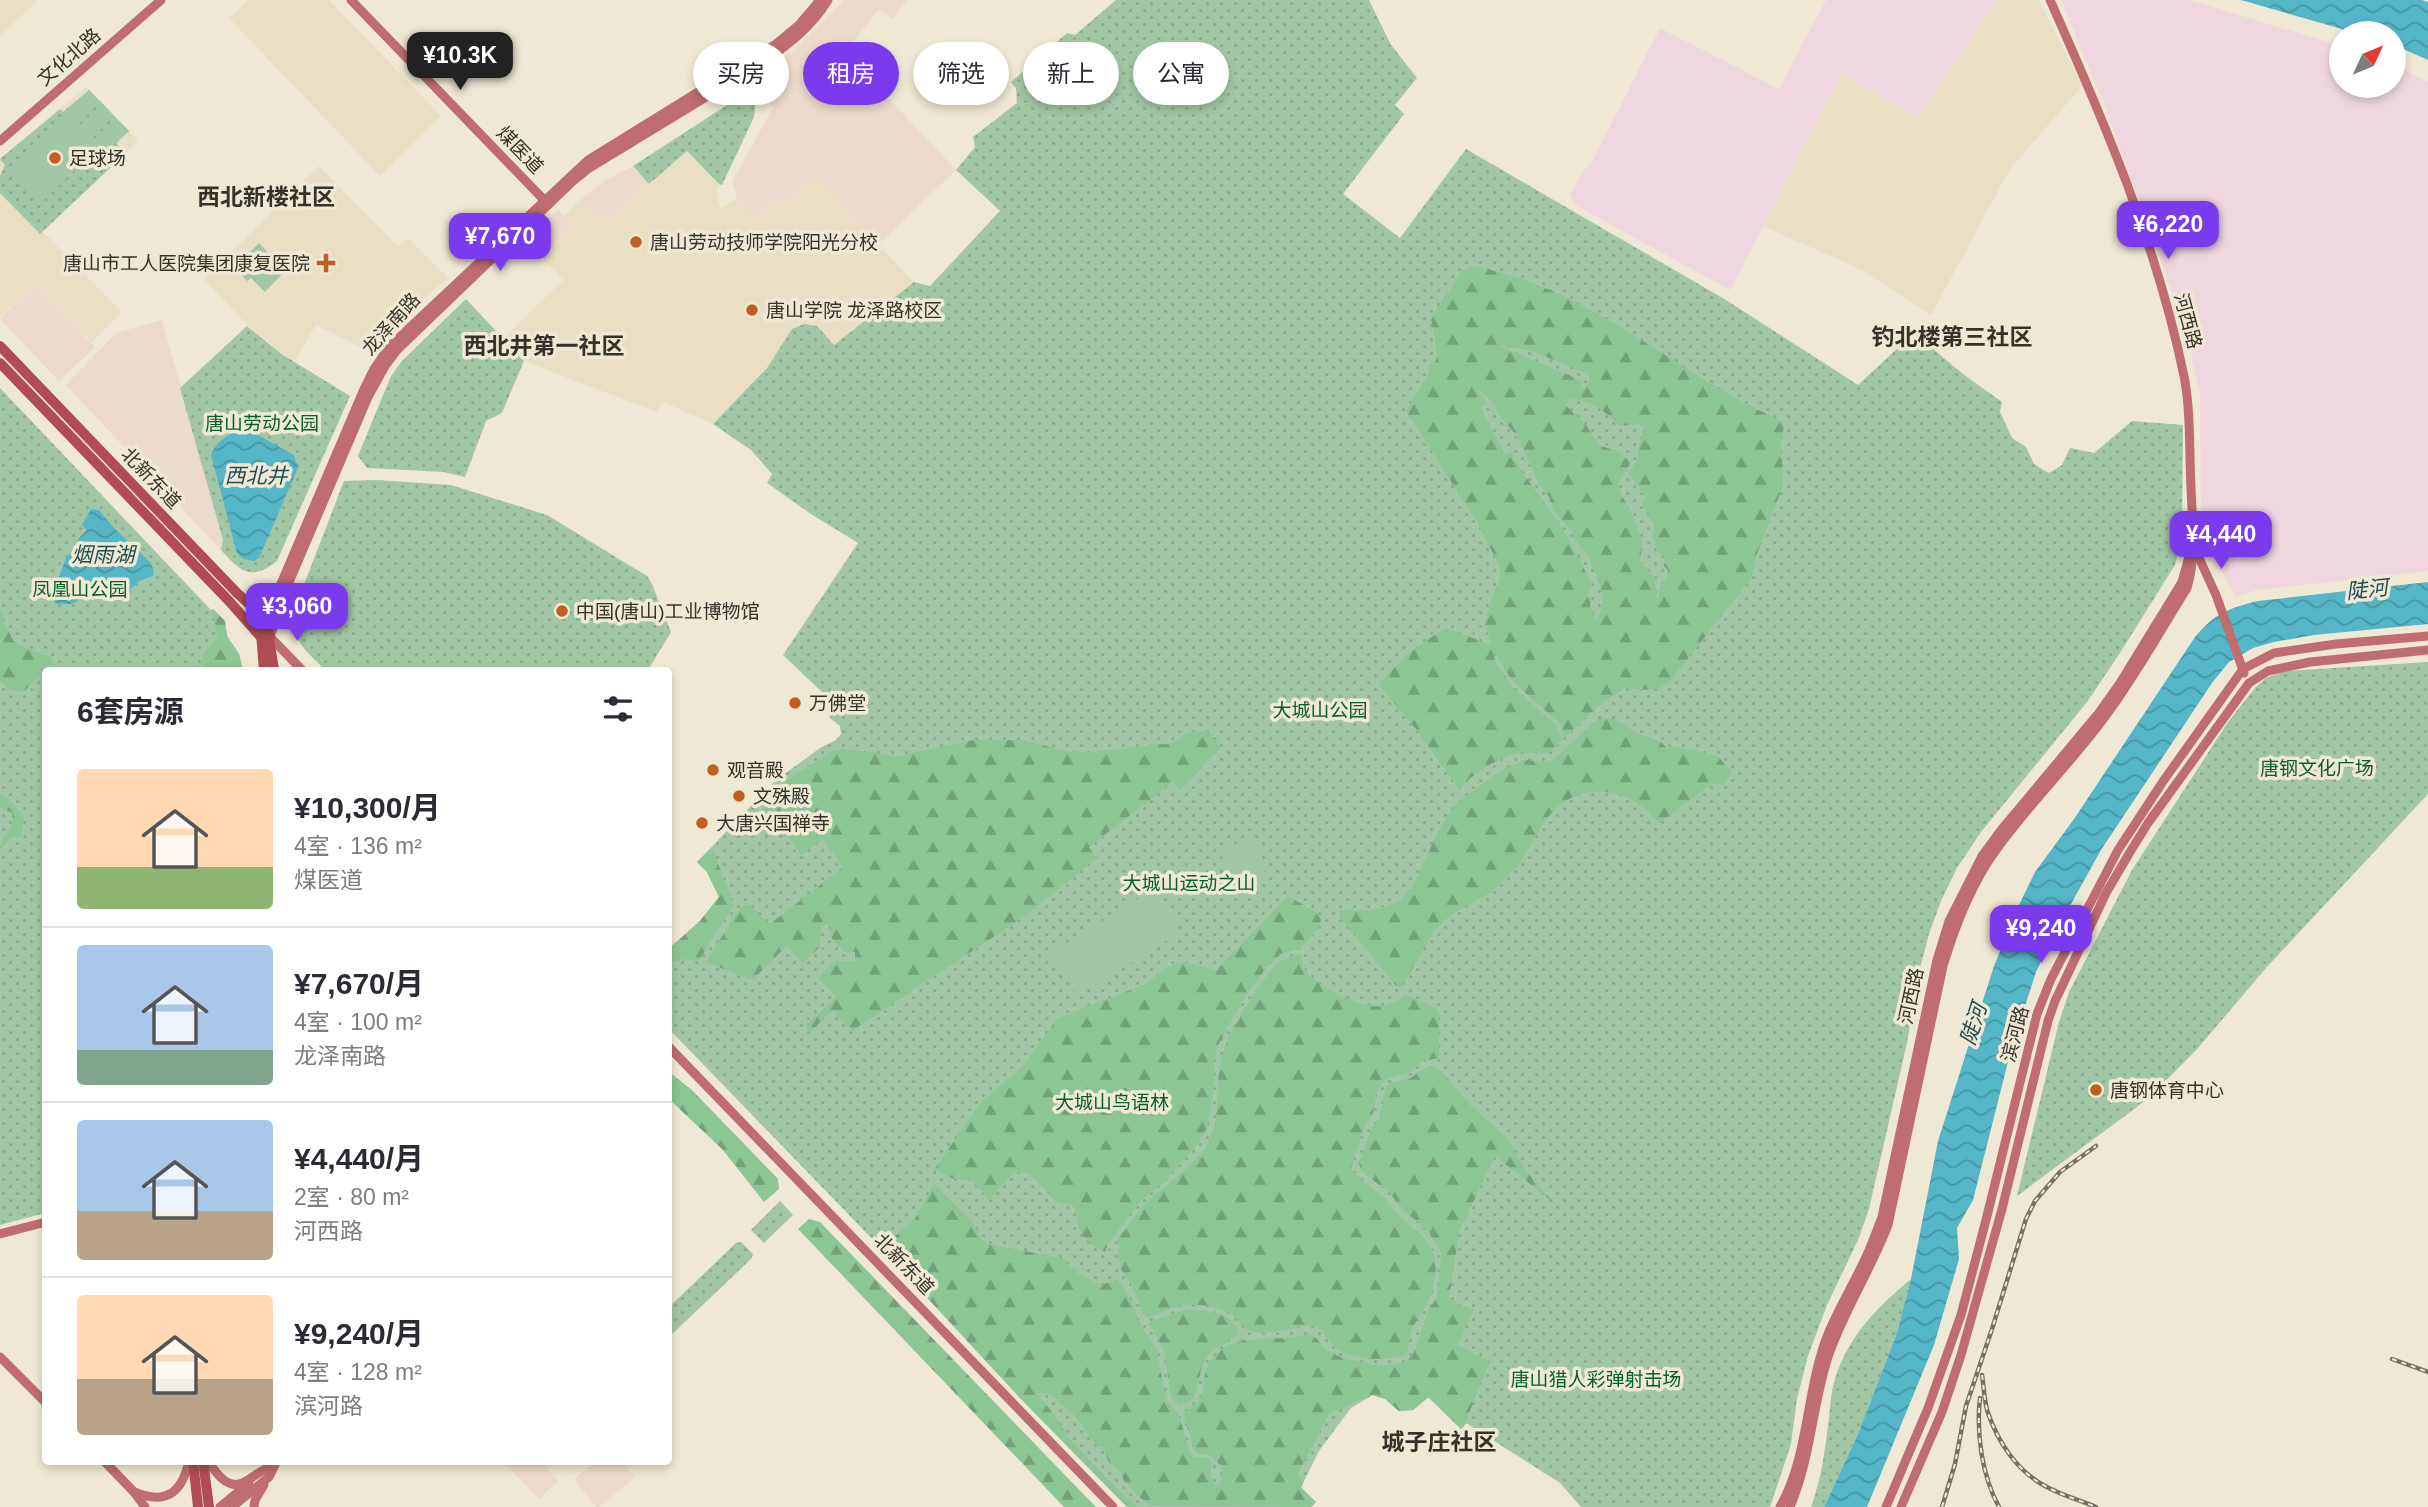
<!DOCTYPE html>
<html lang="zh">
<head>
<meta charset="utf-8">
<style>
  body { margin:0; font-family:Helvetica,"Noto Sans SC",sans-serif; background:#f2f2f3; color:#2b2b33; height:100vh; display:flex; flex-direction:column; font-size:26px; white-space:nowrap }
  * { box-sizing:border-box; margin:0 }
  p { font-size:23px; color:#7c7c81 }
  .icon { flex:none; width:38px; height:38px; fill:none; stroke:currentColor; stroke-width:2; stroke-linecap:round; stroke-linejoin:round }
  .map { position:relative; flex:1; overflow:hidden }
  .details { position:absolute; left:42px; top:667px; width:630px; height:798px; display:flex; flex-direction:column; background:#fff; border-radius:7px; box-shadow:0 4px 10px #0003 }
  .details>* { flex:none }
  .banner { position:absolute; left:693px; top:42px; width:665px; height:63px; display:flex; gap:14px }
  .needle { width:46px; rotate:46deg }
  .tools { position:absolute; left:2329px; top:21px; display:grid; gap:14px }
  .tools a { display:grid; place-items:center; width:77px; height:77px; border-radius:50%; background:#fff; box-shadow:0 4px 10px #0003; font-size:35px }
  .price { position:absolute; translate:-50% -60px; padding:0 16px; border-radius:14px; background:#7c3aed; color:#fff; font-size:23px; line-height:46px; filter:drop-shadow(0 2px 4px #0008) }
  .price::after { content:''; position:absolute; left:50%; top:42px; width:21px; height:16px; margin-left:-10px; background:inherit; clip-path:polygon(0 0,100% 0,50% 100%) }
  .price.on { background:#222; color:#fff }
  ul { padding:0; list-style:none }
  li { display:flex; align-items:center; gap:21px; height:175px; padding:0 35px }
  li+li { border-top:2px solid #e1e1e2 }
  li span { display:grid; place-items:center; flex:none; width:196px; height:140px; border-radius:7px; color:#555 }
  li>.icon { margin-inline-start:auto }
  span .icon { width:84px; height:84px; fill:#fffc; stroke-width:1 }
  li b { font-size:30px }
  h2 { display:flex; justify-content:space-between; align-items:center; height:84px; padding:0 35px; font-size:30px }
  .pill { padding:0 24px; border-radius:32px; background:#fff; box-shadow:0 4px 10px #0003; font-size:24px; line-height:63px }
  .pill.on { background:#7c3aed; color:#fff }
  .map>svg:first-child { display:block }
</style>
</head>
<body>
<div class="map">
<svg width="2428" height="1507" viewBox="0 0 2428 1507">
  <defs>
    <pattern id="green-dots" width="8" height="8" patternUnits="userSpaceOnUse" patternTransform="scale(1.75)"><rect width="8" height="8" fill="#a2c7a5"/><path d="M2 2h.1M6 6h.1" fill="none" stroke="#8cab8e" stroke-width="1.8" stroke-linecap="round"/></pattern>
    <pattern id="forest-firs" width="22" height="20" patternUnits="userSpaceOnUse" patternTransform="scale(1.75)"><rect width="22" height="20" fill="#8cc693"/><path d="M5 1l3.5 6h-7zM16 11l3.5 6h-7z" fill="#73a178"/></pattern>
    <pattern id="water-waves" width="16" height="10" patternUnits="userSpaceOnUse" patternTransform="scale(1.75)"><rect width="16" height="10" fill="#55b6c8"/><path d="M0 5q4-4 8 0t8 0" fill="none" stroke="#4795a3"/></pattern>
  </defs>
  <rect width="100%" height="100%" fill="#efe8d4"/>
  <g fill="#ecdbca">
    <polygon points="844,0 907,0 893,19 879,9 845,52 956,170 877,246 815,179 787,202 772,203 758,218 751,219 737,198 733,185 733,180 773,108 753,82 800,44"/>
    <polygon points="633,166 649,184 604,222 597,220 579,201 606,180"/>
    <polygon points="558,210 573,225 541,257 525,241"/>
    <polygon points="35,284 95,347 59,381 0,319"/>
    <polygon points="162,320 223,540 221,550 66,385 116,333"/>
    <polygon points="503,1461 541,1461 558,1481 539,1499"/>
    <polygon points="595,1461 621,1461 635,1477 599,1507 596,1507 574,1480"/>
  </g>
  <g fill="#f0d7df">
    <polygon points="1826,0 1998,0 1918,118 1841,74 1730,290 1575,205 1570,194 1583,171 1592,162 1660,28 1779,89"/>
    <polygon points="2061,0 2189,0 2341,46 2342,86 2394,86 2394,65 2428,82 2428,571 2257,590 2236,597 2208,546 2201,520 2200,392 2182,320 2106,109"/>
  </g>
  <g fill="#e9e0c4">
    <polygon points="0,0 38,0 0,36"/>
    <polygon points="248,0 329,0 441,116 380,176 229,18"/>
    <polygon points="1998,0 2039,0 2082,86 2010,169 1931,315 1862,270 1763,226 1841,74 1918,117"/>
    <polygon points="86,87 138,141 43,232 122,312 92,342 35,284 0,317 0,159"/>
    <polygon points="686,151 719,184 716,194 720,209 737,198 751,219 758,218 772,203 787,202 815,178 914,282 834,346 792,329 767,368 713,424 663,402 656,412 524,361 504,338 563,280 541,257 573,226 564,216 579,201 597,220 605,222"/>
    <polygon points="319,166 398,247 408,238 448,278 396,322 371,352 316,325 294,362 248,326 204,279"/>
  </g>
  <g fill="url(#green-dots)">
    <polygon points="1116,0 1369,0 1391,45 1417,78 1395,105 1404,114 1343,194 1400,238 1466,149 1726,300 1858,385 1914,333 1963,374 2002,402 2000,412 2012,438 2026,447 2034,464 2049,473 2062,465 2070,448 2094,453 2132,421 2183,425 2182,538 2175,565 2118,656 2087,702 1981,832 1957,868 1941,901 1929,934 1918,976 1907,1043 1869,1209 1858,1240 1827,1305 1808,1356 1797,1399 1791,1444 1770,1507 1581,1507 1560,1483 1466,1423 1462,1430 1429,1397 1413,1410 1399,1411 1385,1399 1373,1395 1351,1408 1319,1451 1301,1487 1316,1502 1311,1507 1127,1507 1021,1399 881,1248 669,1029 668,949 700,921 719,897 707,872 697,862 775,781 820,748 836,740 841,734 840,726 830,718 823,693 783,655 858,543 811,514 767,483 772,474 751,450 713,424 767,368 792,329 804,324 817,326 834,345 914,282 930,286 1000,211 956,170 975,147 973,137 1017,103 1016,88 1011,82 1067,33 1075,35"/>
    <polygon points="89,90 129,131 116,143 126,153 40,234 0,193 0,176 5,165 0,159 60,109 63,112"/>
    <polygon points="747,92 755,106 754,117 722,185 719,184 687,151 649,184 633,166"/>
    <polygon points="466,299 524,361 502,413 486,421 465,477 444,472 367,468 358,456 391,376 401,362"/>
    <path d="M247 326 283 355 350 396 277 561C251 582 240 571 221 550L223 540 180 388Z"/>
    <polygon points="0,388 211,610 213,609 225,621 227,636 239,654 243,670 46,670 45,1213 0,1225"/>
    <path d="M376 480 451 485 547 515 647 576 652 584 671 632 648 670H325C308 653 290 639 293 613L344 481Z"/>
    <polygon points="2428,662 2428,794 2266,968 2198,1048 2149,1098 2017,1196 2059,1022 2069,992 2132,870 2228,722 2255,688 2266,678 2285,671"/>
    <polygon points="780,1201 793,1215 764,1243 751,1230"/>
    <polygon points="741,1242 753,1254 751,1259 669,1337 669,1307 736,1243"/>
    <path d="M1911 1279 1897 1333 1858 1434 1824 1507H1811C1822 1478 1825 1448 1829 1418 1830 1407 1831 1396 1833 1386 1846 1338 1875 1309 1911 1279Z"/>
  </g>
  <g fill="url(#forest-firs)" fill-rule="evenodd">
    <path d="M1473 266C1574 285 1647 348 1734 397 1749 406 1766 413 1782 422L1784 427 1781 441 1783 486 1757 554 1751 579 1670 681 1660 688 1649 690 1625 688 1599 705 1564 739 1561 724 1524 692 1509 676 1492 649 1495 661 1513 688 1556 725 1562 740 1550 752C1538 755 1527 751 1516 754 1496 758 1473 774 1459 789L1416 729 1379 685C1398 660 1419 643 1447 628L1491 645 1485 625 1490 602 1500 579V567L1477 522 1406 411 1428 374 1430 364 1436 361 1437 353 1431 318 1462 271ZM1497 345 1532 351 1588 374 1590 382 1578 392 1583 383 1569 375ZM1475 388 1495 404 1497 413 1517 436 1539 484 1550 498 1554 513 1573 532 1575 540 1589 557 1603 594 1601 611 1597 620 1590 606 1591 598 1587 594 1592 585C1581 562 1569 538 1555 517 1541 496 1521 475 1512 452L1505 455 1481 407 1488 403ZM1570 399C1590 399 1606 412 1620 426L1644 424 1636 461 1629 473 1646 499 1641 502 1655 526 1652 536 1658 552 1665 558 1664 566 1668 570 1667 578 1661 582 1657 602 1655 578 1640 561C1641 554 1643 545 1641 538 1636 519 1624 503 1618 484L1631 462 1618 452 1599 445 1584 422 1565 405Z"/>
    <polygon points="213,609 225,621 227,636 239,654 243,670 203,670 202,656 218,636 212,611"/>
    <path d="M0 611C5 620 7 629 12 638 15 646 42 653 52 658V665H47L25 691 9 690 0 681Z"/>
    <path d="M1598 719H1615L1638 734 1661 742 1667 748 1679 747 1718 756 1731 772 1724 785 1713 783 1659 823C1649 813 1639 802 1626 797 1598 785 1567 793 1549 816 1534 834 1527 857 1510 874 1504 880 1498 887 1491 892 1476 903 1459 908 1445 920 1426 938 1416 965 1401 987L1396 986 1340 917 1339 911 1345 909 1368 911 1399 902 1412 887 1442 824 1458 802 1499 772 1523 760 1551 762Z"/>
    <path d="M1198 731H1207L1221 747 1180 791 1173 782 1089 847 1097 858 1025 916 852 1031 832 1010 808 1034 806 1025 836 997 818 978 834 962 855 961V952H844L831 937 830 925H821L820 947 803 963 787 946 753 979H749L706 962 738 911 747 903 770 924 843 867 823 839 801 855 775 814 730 841 769 802 780 785 830 752 843 749 898 756 973 740H1023L1070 752H1093L1157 744C1174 746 1173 741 1186 734 1189 732 1194 732 1198 731Z"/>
    <path d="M0 794 7 798 24 816 21 838 12 837 0 850C0 835 15 832 12 813L0 807Z"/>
    <polygon points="712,848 734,905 699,960 685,959 669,963 669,949 700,921 719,897 707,872 697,862"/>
    <path d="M1288 896 1316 912 1321 920 1319 928 1301 948 1280 954 1267 967 1245 997 1217 1047 1214 1059 1215 1074 1211 1112 1206 1130 1197 1145 1161 1185 1143 1198 1108 1244 1105 1252C1091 1245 1082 1239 1077 1223 1076 1216 1077 1212 1073 1206L1057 1202 1028 1173 1014 1172 989 1200 971 1180 954 1179 934 1170 980 1103 1022 1067 1058 1018 1146 984 1162 970 1175 964 1185 962 1216 970Z"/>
    <path d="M1301 954C1302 959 1302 966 1305 970 1315 986 1361 1008 1380 1006 1389 1005 1398 1000 1406 995L1435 1008 1439 1013V1058L1423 1061 1410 1072 1385 1080 1377 1092 1373 1113 1365 1125 1351 1168C1362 1183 1371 1186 1383 1197 1389 1201 1391 1209 1397 1214 1425 1238 1444 1248 1432 1291 1429 1304 1418 1316 1412 1329 1408 1338 1410 1347 1405 1355 1387 1361 1350 1361 1335 1347 1328 1341 1324 1332 1316 1326 1295 1324 1273 1337 1251 1331 1242 1329 1238 1319 1231 1314 1221 1307 1196 1303 1184 1305 1172 1307 1159 1313 1148 1318L1141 1310 1134 1289 1120 1268 1118 1239C1128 1227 1137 1212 1148 1201 1169 1181 1195 1167 1209 1141 1222 1114 1214 1084 1222 1056 1228 1032 1259 982 1277 964 1284 958 1292 955 1301 954Z"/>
    <path d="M1429 1067 1438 1068 1443 1073 1470 1105 1506 1137 1526 1171 1553 1202 1495 1156 1459 1232 1449 1298 1462 1306 1474 1309 1458 1345 1490 1362 1462 1430 1428 1397 1413 1410 1399 1411 1385 1399 1372 1395 1329 1414 1297 1475 1304 1481 1301 1488 1316 1502 1311 1507 1151 1506 1138 1496 1124 1481 1121 1473 1108 1461 1104 1449 1096 1445 1075 1416 1050 1394 1037 1393 1055 1416 1068 1437 1121 1493 1137 1507H1127L1021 1399 881 1248 915 1219 934 1183 976 1227 980 1238 987 1244 1062 1258 1080 1275 1102 1285 1117 1279 1130 1298 1140 1324 1156 1348 1167 1402 1179 1415 1190 1453 1194 1457 1208 1458 1212 1463 1210 1475 1216 1485H1219L1222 1477 1221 1466 1210 1455 1195 1452 1183 1414C1187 1409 1195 1405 1199 1400 1206 1389 1202 1375 1209 1363 1232 1327 1276 1345 1309 1334L1317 1339 1326 1350 1342 1358 1380 1366 1405 1362 1412 1356 1416 1348 1428 1311 1437 1297 1441 1255 1439 1248 1428 1231 1401 1208 1390 1193 1361 1171 1359 1162 1371 1129 1379 1119 1386 1088 1390 1084 1411 1078 1419 1071Z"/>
    <polygon points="669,1072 692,1090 778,1179 779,1189 764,1202 723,1150 669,1099"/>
    <polygon points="809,1219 820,1222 1096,1507 1064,1507 798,1229"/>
    <path d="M1185 1310C1203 1310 1232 1311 1238 1331 1233 1343 1216 1345 1208 1356 1198 1369 1200 1385 1193 1399L1179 1406 1171 1397 1164 1350 1149 1324 1152 1321Z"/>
  </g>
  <g fill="#a2c7a5">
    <polygon points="89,90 100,102 77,126 79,127 103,104 114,116 91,140 94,142 117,119 129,131 105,154 98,148 43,201 12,169 67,116 65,113"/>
    <polygon points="259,243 272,257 276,253 289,267 265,292 251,278 247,281 234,268"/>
    <polygon points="1256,839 1267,881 1231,890 1220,848"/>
    <polygon points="1154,889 1181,932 1077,996 1050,953"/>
  </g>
  <g fill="url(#water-waves)">
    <polygon points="2241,0 2422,0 2428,2 2428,60 2394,45 2394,33 2356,33"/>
    <path d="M247 429 294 455 298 468 259 558 254 561 243 559 237 553 211 455C215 442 233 430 247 429Z"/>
    <path d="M91 509 99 510 113 527 151 563 154 572 153 576 139 581 125 594 99 580 89 584C81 601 76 607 55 603L47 593 57 581 67 556 75 549 79 538 87 530 82 525Z"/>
    <path d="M2428 582V624L2314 635 2274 642 2253 648 2229 662 2212 683 2101 850 2056 931 2036 972 2012 1046 1973 1200 1957 1228 1959 1259 1934 1345 1867 1507H1824L1858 1434 1897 1333 1911 1279 1938 1141 1994 966 2019 905 2035 872 2074 819 2195 637C2214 614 2229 608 2258 601Z"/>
  </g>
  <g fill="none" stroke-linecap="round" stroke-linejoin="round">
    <g stroke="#bf6d6f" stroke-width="9">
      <polyline points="351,0 546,202"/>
      <polyline points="0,141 161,0"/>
      <polyline points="2194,547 2216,595 2244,673"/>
      <polyline points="266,619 364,389 374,369 389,347 588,160 776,44 799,25 820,0"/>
      <path d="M302 670 270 637 284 594 368 397 385 366 397 350 573 181 588 169 762 63C788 45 812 27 828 0"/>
      <polyline points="668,1046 1113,1507"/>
      <polyline points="0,1234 46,1222"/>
      <polyline points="0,1357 46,1403"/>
      <polyline points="104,1461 134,1492 145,1507"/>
      <path d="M208 1461C217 1475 230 1493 248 1480 255 1476 260 1471 268 1468"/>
      <path d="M134 1492C166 1505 182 1493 189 1461"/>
      <polyline points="220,1507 249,1483"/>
      <polyline points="232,1507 269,1477 275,1465"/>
      <polyline points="254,1507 255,1500 264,1485"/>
      <path d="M1780 1507C1807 1459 1806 1402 1822 1351 1832 1318 1852 1288 1866 1257 1872 1244 1877 1230 1882 1217L1937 960 1949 921 1982 856 2002 829 2098 714 2120 683 2182 582 2189 557"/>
      <path d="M1790 1507C1811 1457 1812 1407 1828 1357 1843 1312 1871 1270 1888 1225L1943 966C1955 926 1971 884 1996 850 2029 804 2070 764 2104 718 2135 677 2160 631 2187 588 2197 556 2192 520 2191 487 2189 450 2191 412 2184 376 2157 245 2104 121 2050 0"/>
      <polyline points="1886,1507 1928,1408 1961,1315 1986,1220 2037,1014 2051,979 2118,850 2164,780 2243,669 2274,653 2336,644 2428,636"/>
      <polyline points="1901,1507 1942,1412 1961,1355 2002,1209 2048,1021 2055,1001 2106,893 2130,852 2148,823 2249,683 2268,671 2310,662 2428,650"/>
    </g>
    <g stroke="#b14d52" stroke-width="10">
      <polyline points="0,346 237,593 266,619 274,670"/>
      <polyline points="0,363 229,601 260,636 270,637"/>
      <polyline points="261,633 264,670"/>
      <polyline points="193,1461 198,1507"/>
      <polyline points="203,1461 209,1507"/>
    </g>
    <defs>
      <g id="rail">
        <polyline points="2392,1359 2428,1372"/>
        <path d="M1982 1375C1984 1387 1984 1401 1988 1413 1998 1442 2017 1471 2045 1486 2061 1495 2079 1500 2096 1507"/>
        <path d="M1980 1398C1976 1433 1982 1476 1999 1507"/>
        <polyline points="1942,1507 1955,1464 1966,1406 1992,1329 2026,1219 2035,1201 2060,1172 2096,1146"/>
      </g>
    </defs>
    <use href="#rail" stroke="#767266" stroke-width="4.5"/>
    <use href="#rail" stroke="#efe8d4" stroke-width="2" stroke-dasharray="5" stroke-linecap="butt"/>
  </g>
  <g fill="#c15f20" stroke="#efe8d4" stroke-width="2.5">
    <circle cx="55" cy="158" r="7"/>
    <circle cx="636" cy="242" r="7"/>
    <path d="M322.5 252.5h7v7h7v7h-7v7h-7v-7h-7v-7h7z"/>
    <circle cx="752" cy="310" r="7"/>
    <circle cx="562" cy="611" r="7"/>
    <circle cx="795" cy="703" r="7"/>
    <circle cx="713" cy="770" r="7"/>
    <circle cx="739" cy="796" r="7"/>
    <circle cx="702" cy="823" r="7"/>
    <circle cx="2096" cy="1090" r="7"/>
  </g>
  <g text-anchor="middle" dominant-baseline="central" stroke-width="7" stroke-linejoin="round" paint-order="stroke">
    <g font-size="19" fill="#34322a" stroke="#efe8d4">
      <text transform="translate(69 57) rotate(-41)">文化北路</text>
      <text transform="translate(520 150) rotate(46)">煤医道</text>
      <text transform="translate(2188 321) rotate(75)">河西路</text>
      <text transform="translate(391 324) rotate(-48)">龙泽南路</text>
      <text transform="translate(151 478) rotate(46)">北新东道</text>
      <text transform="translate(1911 996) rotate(-78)">河西路</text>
      <text transform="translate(2015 1034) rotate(-75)">滨河路</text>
      <text transform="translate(904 1264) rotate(46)">北新东道</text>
    </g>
    <g font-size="19" fill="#34322a" stroke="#efe8d4" text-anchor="start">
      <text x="69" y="158">足球场</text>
      <text x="650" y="242">唐山劳动技师学院阳光分校</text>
      <text x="310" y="263" text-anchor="end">唐山市工人医院集团康复医院</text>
      <text x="766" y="310">唐山学院 龙泽路校区</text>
      <text x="576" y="611">中国(唐山)工业博物馆</text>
      <text x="809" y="703">万佛堂</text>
      <text x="727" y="770">观音殿</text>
      <text x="753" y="796">文殊殿</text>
      <text x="716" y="823">大唐兴国禅寺</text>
      <text x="2110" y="1090">唐钢体育中心</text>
    </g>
    <g font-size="19" fill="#056224" stroke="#efe8d4">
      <text x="262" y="423">唐山劳动公园</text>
      <text x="80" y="589">凤凰山公园</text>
      <text x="1320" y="710">大城山公园</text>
      <text x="2317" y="768">唐钢文化广场</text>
      <text x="1189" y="883">大城山运动之山</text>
      <text x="1112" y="1102">大城山鸟语林</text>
      <text x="1596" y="1379">唐山猎人彩弹射击场</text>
    </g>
    <g font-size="21" font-style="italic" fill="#204c54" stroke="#efe8d4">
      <text x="256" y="475">西北井</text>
      <text x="103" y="554">烟雨湖</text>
      <text transform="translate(2367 589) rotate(-6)">陡河</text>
      <text transform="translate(1973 1024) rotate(-72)">陡河</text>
    </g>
    <g font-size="23" font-weight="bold" fill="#34322a" stroke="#efe8d4">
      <text x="266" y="197">西北新楼社区</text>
      <text x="1952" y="337">钓北楼第三社区</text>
      <text x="544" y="346">西北井第一社区</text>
      <text x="1439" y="1442">城子庄社区</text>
    </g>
  </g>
</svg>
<div class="tools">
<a><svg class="needle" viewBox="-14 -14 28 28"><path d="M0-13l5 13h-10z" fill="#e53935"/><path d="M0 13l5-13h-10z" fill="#7c7c81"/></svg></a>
</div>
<b class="price on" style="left:460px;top:92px">¥10.3K</b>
<b class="price" style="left:2168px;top:261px">¥6,220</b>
<b class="price" style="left:500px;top:273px">¥7,670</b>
<b class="price" style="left:2221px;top:571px">¥4,440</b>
<b class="price" style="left:297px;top:643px">¥3,060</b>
<b class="price" style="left:2041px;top:965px">¥9,240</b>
<div class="banner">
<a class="pill">买房</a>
<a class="pill on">租房</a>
<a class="pill">筛选</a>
<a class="pill">新上</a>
<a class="pill">公寓</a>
</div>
<section class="details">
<h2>6套房源<svg class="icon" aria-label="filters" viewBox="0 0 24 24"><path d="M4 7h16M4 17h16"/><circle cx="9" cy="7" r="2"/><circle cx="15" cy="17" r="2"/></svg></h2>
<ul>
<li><span style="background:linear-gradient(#ffd9b3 70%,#8fb573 0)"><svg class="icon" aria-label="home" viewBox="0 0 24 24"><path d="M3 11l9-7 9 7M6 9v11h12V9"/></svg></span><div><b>¥10,300/月</b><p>4室 · 136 m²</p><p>煤医道</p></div></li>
<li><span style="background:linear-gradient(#a9c7e8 75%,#7fa58c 0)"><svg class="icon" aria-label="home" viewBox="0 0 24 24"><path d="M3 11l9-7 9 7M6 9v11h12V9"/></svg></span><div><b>¥7,670/月</b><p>4室 · 100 m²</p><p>龙泽南路</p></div></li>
<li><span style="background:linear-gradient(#a9c7e8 65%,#b9a48a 0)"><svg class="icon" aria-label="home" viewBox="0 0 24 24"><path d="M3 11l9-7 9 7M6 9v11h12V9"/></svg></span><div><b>¥4,440/月</b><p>2室 · 80 m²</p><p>河西路</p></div></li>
<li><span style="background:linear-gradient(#ffd9b3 60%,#b9a48a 0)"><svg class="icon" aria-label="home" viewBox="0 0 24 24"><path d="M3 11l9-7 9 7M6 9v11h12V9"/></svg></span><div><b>¥9,240/月</b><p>4室 · 128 m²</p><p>滨河路</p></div></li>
</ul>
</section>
</div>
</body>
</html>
